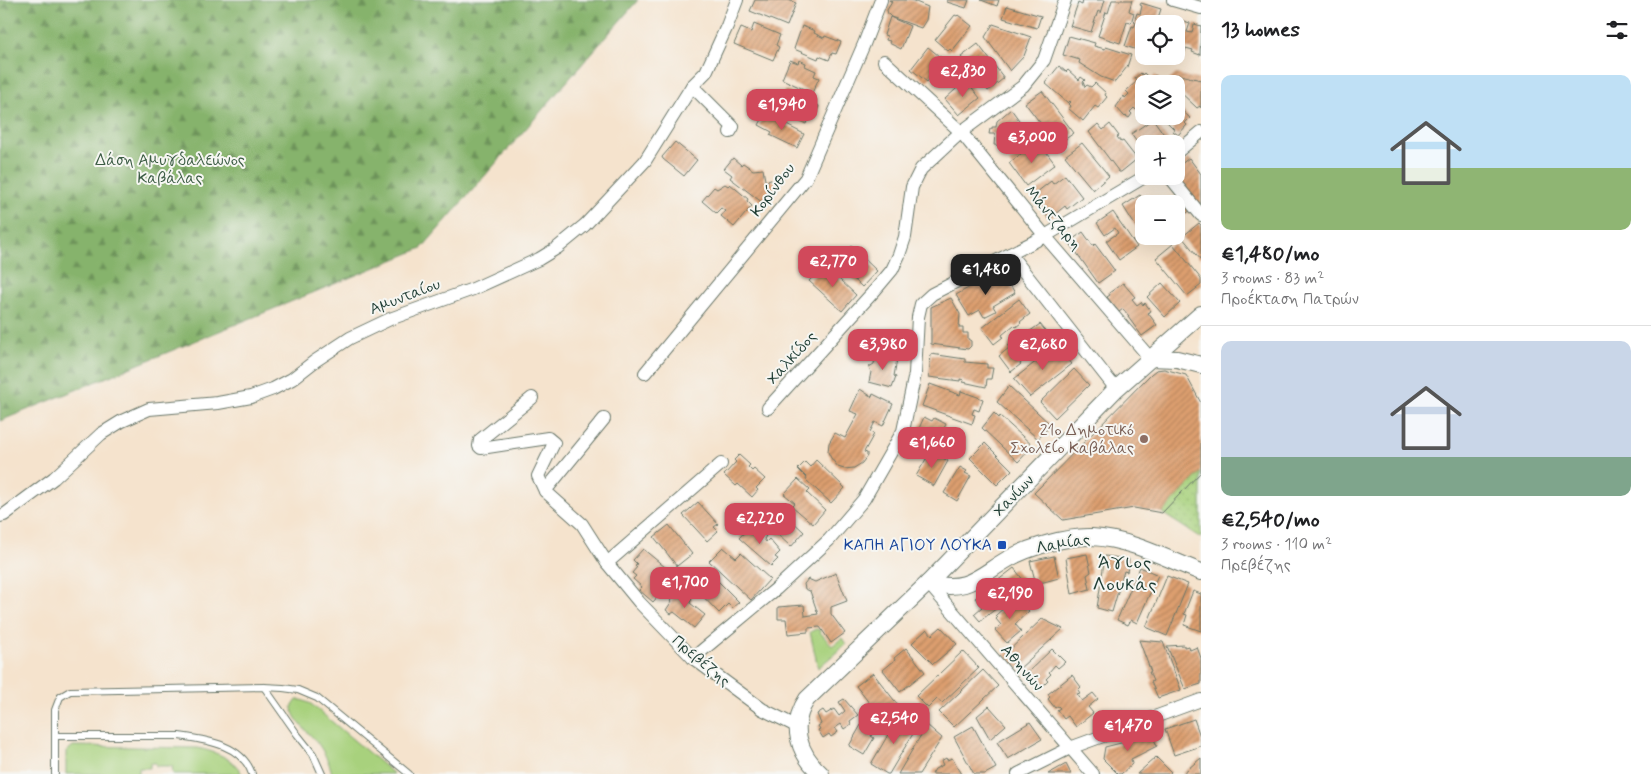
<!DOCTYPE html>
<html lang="en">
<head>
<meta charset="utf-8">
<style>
  body { margin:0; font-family:Mynerve,sans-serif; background:#f2f2f2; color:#202124; height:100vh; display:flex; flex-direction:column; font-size:19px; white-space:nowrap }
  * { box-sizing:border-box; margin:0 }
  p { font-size:16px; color:#757577 }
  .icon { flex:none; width:28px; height:28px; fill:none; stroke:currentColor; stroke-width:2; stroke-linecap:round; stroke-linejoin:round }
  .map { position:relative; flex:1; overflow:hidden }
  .sheet { display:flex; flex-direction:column; background:#fff; width:450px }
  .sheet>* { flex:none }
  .tools { position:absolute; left:1135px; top:15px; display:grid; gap:10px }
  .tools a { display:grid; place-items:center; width:50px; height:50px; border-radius:10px; background:#fff; box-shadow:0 5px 20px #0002; font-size:25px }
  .price { position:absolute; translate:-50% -42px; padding:0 11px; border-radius:10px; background:#d1495b; color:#fff; font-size:16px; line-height:32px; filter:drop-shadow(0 1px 2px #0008) }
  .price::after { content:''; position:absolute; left:50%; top:30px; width:15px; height:11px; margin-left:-8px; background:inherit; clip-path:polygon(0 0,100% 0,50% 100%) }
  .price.active { background:#222; color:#fff }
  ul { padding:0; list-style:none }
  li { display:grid; align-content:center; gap:10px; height:265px; padding:0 20px }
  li+li { border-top:1px solid #e0e0e0 }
  li span { display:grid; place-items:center; height:155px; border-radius:10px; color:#555 }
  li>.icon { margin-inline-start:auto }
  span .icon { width:90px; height:90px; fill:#fffc; stroke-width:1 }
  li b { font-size:21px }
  h2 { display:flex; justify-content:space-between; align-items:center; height:60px; padding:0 20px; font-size:21px }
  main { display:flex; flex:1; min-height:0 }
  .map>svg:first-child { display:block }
</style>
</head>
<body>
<main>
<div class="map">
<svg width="1201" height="774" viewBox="0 0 1201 774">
  <defs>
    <pattern id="forest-firs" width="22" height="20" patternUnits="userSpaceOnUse" patternTransform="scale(1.25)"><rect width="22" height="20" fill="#86b36c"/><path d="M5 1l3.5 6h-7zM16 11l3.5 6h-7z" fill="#6d935a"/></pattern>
    <pattern id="park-dots" width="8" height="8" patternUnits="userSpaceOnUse" patternTransform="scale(1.25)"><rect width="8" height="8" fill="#a8d17d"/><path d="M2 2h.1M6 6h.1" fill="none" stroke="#90b46d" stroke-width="1.8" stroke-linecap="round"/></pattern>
    <pattern id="building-hatch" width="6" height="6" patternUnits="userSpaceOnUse" patternTransform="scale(1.25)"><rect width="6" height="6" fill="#dd9f6f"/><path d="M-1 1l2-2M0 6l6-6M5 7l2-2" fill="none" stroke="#b3835c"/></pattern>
  </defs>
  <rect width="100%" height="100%" fill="#f6f6f2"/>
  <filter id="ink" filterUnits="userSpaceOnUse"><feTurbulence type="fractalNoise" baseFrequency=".02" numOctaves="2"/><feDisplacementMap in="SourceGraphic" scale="10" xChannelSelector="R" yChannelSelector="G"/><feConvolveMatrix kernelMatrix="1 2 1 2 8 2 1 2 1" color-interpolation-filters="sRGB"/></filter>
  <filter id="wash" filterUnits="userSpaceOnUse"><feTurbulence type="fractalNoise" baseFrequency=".0096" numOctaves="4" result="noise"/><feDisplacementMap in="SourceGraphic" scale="20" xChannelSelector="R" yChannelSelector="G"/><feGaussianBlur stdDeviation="1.12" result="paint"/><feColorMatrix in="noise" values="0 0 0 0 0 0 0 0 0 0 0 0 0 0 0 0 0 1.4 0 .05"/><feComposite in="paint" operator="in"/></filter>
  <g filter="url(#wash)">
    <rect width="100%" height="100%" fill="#f5e3cd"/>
    <g fill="#a8d17d" stroke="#648758">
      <polygon points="816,629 820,630 820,632 832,646 842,638 846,644 818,668 810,632"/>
      <path d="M297 700H302L311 704 394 774H332C330 764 325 754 319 745 312 735 292 720 292 707Z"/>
      <path d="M73 746 198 748C215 752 234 758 242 774H173L172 766H156V763H150V768H139V774H66V752Z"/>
    </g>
    <polygon fill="url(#forest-firs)" stroke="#527850" points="0,0 638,0 422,248 0,421"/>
    <polygon fill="url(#park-dots)" stroke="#648758" points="1201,472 1201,538 1162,513"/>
    <g id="blocks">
      <g fill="url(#building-hatch)">
        <polygon points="755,0 788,0 796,3 787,26 750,11"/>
        <polygon points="889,0 911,0 928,7 926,20 921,28 891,17 888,14 887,10 892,2"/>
        <polygon points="947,0 969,0 966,8 947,2"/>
        <polygon points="981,0 999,0 997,6"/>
        <polygon points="1083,0 1105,0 1101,13 1098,11 1091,32 1070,26 1078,3 1082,5"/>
        <polygon points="1112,0 1132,0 1129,11 1134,13 1131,23 1127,22 1120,43 1098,36 1106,12 1108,13"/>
        <polygon points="1141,3 1161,9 1156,24 1144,24 1144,52 1125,46 1132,26 1134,27 1136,23 1134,22 1137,13 1140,14 1142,6 1140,5"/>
        <polygon points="1007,6 1041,16 1037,28 1003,18"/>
        <polygon points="955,15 957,16 958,15 972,26 952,51 950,49 948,51 935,40"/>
        <polygon points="890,17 910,26 901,49 889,43 890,41 886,40 887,36 884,35"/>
        <polygon points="1177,19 1190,23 1187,32 1192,33 1194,24 1201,26 1200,55 1192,52 1193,50 1186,48 1185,52 1181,51 1182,48 1176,46"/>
        <polygon points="754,24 780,35 776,45 779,47 773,60 734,44 741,28 751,32"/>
        <polygon points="993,24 1031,37 1024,56 1010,71 985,37"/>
        <polygon points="802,26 815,31 814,33 824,38 825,36 841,42 836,54 832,53 829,60 819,56 818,59 794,49"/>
        <polygon points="1069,36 1095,43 1094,46 1105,49 1106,47 1131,55 1127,67 1115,82 1101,77 1079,63 1080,60 1063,55"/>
        <polygon points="978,44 1004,78 988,91 961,57"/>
        <polygon points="928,47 944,60 927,82 911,69"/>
        <polygon points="790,60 798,63 799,60 806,63 805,66 816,71 814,76 819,78 812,93 782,79"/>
        <polygon points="1059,66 1066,72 1068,70 1079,80 1081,77 1085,80 1083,82 1085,87 1087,85 1091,87 1095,83 1106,93 1105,95 1107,97 1098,108 1095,106 1083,121 1069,109 1071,106 1069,104 1071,102 1070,101 1068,103 1045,83"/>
        <polygon points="1141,73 1142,75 1144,73 1150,79 1153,79 1155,75 1163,84 1144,84 1144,103 1136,110 1134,108 1130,112 1132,114 1129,118 1126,116 1125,117 1116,107 1124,96 1125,98 1129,94 1126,91 1137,81 1135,78"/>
        <polygon points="1176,74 1201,80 1201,108 1200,106 1197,108 1176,88 1176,84 1172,84 1169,80"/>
        <polygon points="966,80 980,98 959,115 945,99"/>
        <polygon points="785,90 819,106 813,119 809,117 806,124 789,116 791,114 776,109 777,107 774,106 778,97 781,99"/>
        <polygon points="1042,91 1074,133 1057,145 1025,103"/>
        <polygon points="1176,105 1190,118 1185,123 1187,125 1178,135 1173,131 1174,129 1161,116 1176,116"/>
        <polygon points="1011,109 1024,127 1017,132 1015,129 1010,136 1005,135 1004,146 994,145 995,134 989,134 990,129 992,129 992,127 996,127 997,121"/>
        <polygon points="765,114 804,134 797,148 770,135 772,132 759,125"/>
        <polygon points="1153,119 1168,140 1162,144 1144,144 1144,152 1131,134"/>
        <polygon points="1098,124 1103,130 1110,124 1119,136 1117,137 1121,142 1123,141 1137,159 1121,172 1119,172 1089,132"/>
        <polygon points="1038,141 1055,164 1026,186 1009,163"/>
        <polygon points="675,142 697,160 684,176 663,159 662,157"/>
        <polygon points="1082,143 1109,176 1093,190 1065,156"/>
        <polygon points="733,158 741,165 743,163 753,170 763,169 765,180 767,182 769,179 777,184 763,203 730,178 732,175 724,169"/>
        <polygon points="1189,158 1201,174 1201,203 1197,205 1176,176 1176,168"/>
        <polygon points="1065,175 1082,197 1067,209 1065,206 1049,219 1032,196 1051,181 1053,184"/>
        <polygon points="725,184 728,186 730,184 748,199 747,201 752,206 734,227 721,216 725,211 721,208 716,213 702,201 714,187 717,189"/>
        <polygon points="1140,195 1146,204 1144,204 1144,226 1138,230 1123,206"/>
        <polygon points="1179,195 1191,210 1177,220 1181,224 1176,227 1176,204 1167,204"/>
        <polygon points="1113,212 1137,247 1119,260 1106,241 1118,233 1115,228 1105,235 1097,223"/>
        <polygon points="1199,223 1201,225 1201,260 1182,237"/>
        <polygon points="1083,232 1093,246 1095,244 1115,271 1098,283 1069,242"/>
        <polygon points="1173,244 1201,279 1201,285 1187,296 1156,258"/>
        <polygon points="851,246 877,271 862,287 836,262"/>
        <polygon points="824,265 856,295 842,311 809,281"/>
        <polygon points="1003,273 1015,293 993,306 996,311 984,317 980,310 969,316 956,295 977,283 980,287"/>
        <polygon points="1123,283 1135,297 1132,299 1137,305 1141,302 1143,305 1145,303 1151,311 1148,313 1157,325 1142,336 1128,317 1129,316 1123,309 1119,312 1107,297 1110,295 1109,293"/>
        <polygon points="1162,283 1180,303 1165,317 1147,297"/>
        <polygon points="951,298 960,314 959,328 963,328 963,333 968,333 968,339 971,341 971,346 968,349 931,344 931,307"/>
        <polygon points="1019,299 1030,314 1020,322 1021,323 1016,327 1014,325 1002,335 1003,337 994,344 982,328"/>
        <polygon points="1040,324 1052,339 1043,346 1042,344 1038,347 1039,350 1034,354 1032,351 1019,361 1021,364 1011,372 999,356 1009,348 1008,346 1028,331 1029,332"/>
        <polygon points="1057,345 1072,364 1030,397 1014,379"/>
        <polygon points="876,353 897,359 894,376 896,377 892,388 869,382 871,372 869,367 874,364"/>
        <polygon points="931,354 965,359 965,362 987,364 987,368 993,368 991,379 987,379 986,387 963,382 964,380 960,379 960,381 929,377"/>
        <polygon points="1074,369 1089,385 1055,418 1040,402"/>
        <polygon points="1164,369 1186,375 1201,403 1201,472 1162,513 1134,508 1063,520 1034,493 1151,374 1156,370"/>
        <polygon points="930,384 960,395 961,391 983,399 979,411 974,409 972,414 975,415 972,424 922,406"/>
        <polygon points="1009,386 1051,425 1038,439 997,402"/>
        <polygon points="860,389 872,397 873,394 893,404 883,426 875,422 870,432 874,434 864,452 867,453 867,456 862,463 854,468 844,469 838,467 831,458 828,452 829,443 835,433 845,438 858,414 850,411"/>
        <polygon points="994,413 999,418 1000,416 1033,446 1018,462 982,428"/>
        <polygon points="924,417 932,421 934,418 946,424 938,441 917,433"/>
        <polygon points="985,443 1012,470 997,485 970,458"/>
        <polygon points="934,453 948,461 934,486 916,476 929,454 933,456"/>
        <polygon points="739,455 750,465 748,467 752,471 754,469 765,479 756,488 758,490 752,497 738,484 736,486 724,475 736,462 734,460"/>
        <polygon points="816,460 845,488 831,503 806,480 807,478 798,469 805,462 810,467"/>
        <polygon points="960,467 967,471 965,473 971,476 957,501 944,493"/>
        <polygon points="798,479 810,490 807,493 825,510 813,524 792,506 795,503 784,494"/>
        <polygon points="698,502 718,524 714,527 718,531 707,541 683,515"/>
        <polygon points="773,503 804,532 791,547 760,518"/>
        <polygon points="669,525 692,554 677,566 654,537"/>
        <polygon points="751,525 766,536 764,539 766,542 769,539 780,552 775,557 778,559 771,566 739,538"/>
        <polygon points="723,547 736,558 741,553 770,579 751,600 709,561"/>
        <polygon points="643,549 676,576 653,602 639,590 642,587 633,579 636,576 632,573 637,567 635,565 637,564 633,560"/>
        <polygon points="1087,554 1091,572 1087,575 1090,589 1072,594 1066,558"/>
        <polygon points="1054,556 1059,578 1036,584 1030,561"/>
        <polygon points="1105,556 1129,559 1127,572 1124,571 1112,612 1097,608"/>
        <polygon points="1140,567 1158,575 1137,623 1131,620 1128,625 1117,620"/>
        <polygon points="1014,568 1027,585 980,621 974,614 982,607 975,598"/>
        <polygon points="706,569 739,602 732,608 728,604 719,613 690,583"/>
        <polygon points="836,573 847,601 831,607 831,614 845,633 831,643 820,627 808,628 808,632 788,634 786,619 778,619 778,607 804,605 805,616 818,614 810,591 805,589 804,584 808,579 815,582"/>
        <polygon points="1167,576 1188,584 1167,636 1146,627"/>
        <polygon points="683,590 692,598 690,603 705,615 694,628 674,612 671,614 666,610 672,601 671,600 679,591 681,593"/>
        <polygon points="1193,591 1201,594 1201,631 1184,625 1187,615 1184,614"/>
        <polygon points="1015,598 1029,611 1015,624 1021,631 1007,643 995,630 1001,625 996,619 998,617 996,615"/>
        <polygon points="1042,619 1063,629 1019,669 1004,655"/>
        <polygon points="941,627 957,644 933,664 912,643 927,629 932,635"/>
        <polygon points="1139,640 1163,642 1181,690 1158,698 1151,682 1153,681 1149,672 1151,672"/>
        <polygon points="1184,645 1184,647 1189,646 1190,650 1197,647 1201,658 1201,684 1185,689 1167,646"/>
        <polygon points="906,648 925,672 900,692 883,670 895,660 894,658"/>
        <polygon points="1052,649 1065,662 1058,668 1055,665 1049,672 1051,674 1046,679 1048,681 1042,687 1028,672"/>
        <polygon points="963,651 979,668 942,703 937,699 928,708 916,696"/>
        <polygon points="983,670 998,686 954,727 939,712"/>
        <polygon points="873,673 901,709 884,722 856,686"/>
        <polygon points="1072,675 1081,687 1078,690 1080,693 1077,694 1082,701 1093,693 1098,699 1088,707 1093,713 1076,727 1068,716 1064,719 1057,710 1060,708 1058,706 1055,708 1048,699 1050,697 1048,694"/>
        <polygon points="844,699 858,715 850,721 851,724 844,729 841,724 835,728 838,732 831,737 829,734 823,738 818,730 820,729 818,726 821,724 817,714 823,710 826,714 834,709 839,716 845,711 839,702"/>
        <polygon points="989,706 1006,725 990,739 977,716"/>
        <polygon points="899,716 917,727 889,774 887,774 871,764"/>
        <polygon points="867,719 880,726 876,734 873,732 871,736 874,738 864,755 849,746 861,725 863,726"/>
        <polygon points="1194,719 1201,739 1201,746 1174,755 1165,729"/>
        <polygon points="1030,722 1042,739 1008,759 997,742"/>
        <polygon points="927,725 942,738 919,774 898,774"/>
        <polygon points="973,726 996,768 985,774 974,774 954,737"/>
        <polygon points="1150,730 1157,746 1131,759 1132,764 1121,774 1118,774 1103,759 1105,747 1125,742"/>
        <polygon points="1156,757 1171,772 1169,774 1137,774"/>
        <polygon points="946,758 947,760 952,758 962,774 932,774 935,769 943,765 941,761"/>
        <polygon points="1201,758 1201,774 1182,774"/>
        <polygon points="1066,764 1071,774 1048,774"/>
      </g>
    </g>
  </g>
  <g filter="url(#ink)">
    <use href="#blocks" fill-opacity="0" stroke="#6a776a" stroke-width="1"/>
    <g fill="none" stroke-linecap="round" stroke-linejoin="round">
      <defs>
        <g id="lane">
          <polyline points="264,687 297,734 313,754 322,774"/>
          <path d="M55 736H179C206 740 242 744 252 774"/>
          <polyline points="55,774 55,710 60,697 70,691 264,687 283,688 298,690 317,698 409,774"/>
        </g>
        <g id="street">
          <polyline points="1173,0 1201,8"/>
          <polyline points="884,61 961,132 1045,236 1150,358"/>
          <polyline points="692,86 733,127 730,132"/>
          <polyline points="1176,153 1201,132"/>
          <polyline points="1169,176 1201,215"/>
          <polyline points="1010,254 1116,389"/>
          <polyline points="645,373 806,178 864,44 881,0"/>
          <polyline points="532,398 480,440 479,446 481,448 548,438 554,443 538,476 545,491 582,524 607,563 639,602 693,658 762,709 798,727"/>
          <polyline points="768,408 876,289 892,270 899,255 905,237 912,187 921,169 961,132 1023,86 1044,60 1065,0"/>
          <polyline points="545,491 604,419"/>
          <polyline points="0,516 4,515 54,478 101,434 122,421 149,409 218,403 251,397 273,389 292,379 315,361 350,338 390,319 473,289 539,259 557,248 585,225 645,161 692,86 706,72 727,26 737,0"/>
          <polyline points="607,563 721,464"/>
          <polyline points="928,583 1093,774"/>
          <polyline points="693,658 776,589 829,540 864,499 903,431 915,374 918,317 921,304 932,294 1045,236 1146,176"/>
          <polyline points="1018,774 1070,748 1201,700"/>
        </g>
        <g id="secondary">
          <polyline points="1150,358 1177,359 1201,365"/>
          <path d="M928 583C968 593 977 577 1008 559 1029 547 1068 536 1092 537 1130 539 1167 559 1201 572"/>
          <path d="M821 774C799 754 789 726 807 699L928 583 1116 389 1201 314"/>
        </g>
      </defs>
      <use href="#lane" stroke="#6a776a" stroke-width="8"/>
      <use href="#street" stroke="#6a776a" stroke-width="14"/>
      <use href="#secondary" stroke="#6a776a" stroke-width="18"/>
      <use href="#lane" stroke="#fff" stroke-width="6"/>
      <use href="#street" stroke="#fff" stroke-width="12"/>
      <use href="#secondary" stroke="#fff" stroke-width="16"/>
    </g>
  </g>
  <circle fill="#8d6e63" stroke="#f6f6f2" stroke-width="2" cx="1144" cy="439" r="5"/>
  <rect fill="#1a4fb4" stroke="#f6f6f2" stroke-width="2" x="997" y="540" width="10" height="10" rx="2.5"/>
  <g text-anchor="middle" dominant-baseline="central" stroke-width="4" stroke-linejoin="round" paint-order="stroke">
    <g font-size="16" fill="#3a5b43" stroke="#f6f6f2">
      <text x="170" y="160">Δάση Αμυγδαλεώνος<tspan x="170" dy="18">Καβάλας</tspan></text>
    </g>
    <g font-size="16" fill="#1f3d34" stroke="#f6f6f2">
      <text transform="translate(773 190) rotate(-53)">Κορίνθου</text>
      <text transform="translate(1053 218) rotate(50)">Μάντζαρη</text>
      <text transform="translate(405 297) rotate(-21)">Αμυνταίου</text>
      <text transform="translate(792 358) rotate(-48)">Χαλκίδος</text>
      <text transform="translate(1014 496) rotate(-46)">Χανίων</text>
      <text transform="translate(1063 544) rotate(-10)">Λαμίας</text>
      <text transform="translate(701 661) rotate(40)">Πρεβέζης</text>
      <text transform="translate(1022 668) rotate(49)">Αθηνών</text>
    </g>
    <g font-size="16" fill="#785e54" stroke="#f6f6f2" text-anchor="end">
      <text x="1134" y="430">21ο Δημοτικό<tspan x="1134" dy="18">Σχολείο Καβάλας</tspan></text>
    </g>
    <g font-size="16" fill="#164399" stroke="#f6f6f2" text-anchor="end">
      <text x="992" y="545">ΚΑΠΗ ΑΓΙΟΥ ΛΟΥΚΑ</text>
    </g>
    <g font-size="19" letter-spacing="1" fill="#1f3d34" stroke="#f6f6f2">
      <text x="1125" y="562">Άγιος<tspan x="1125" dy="22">Λουκάς</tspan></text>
    </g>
  </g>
</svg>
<div class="tools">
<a><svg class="icon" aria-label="locate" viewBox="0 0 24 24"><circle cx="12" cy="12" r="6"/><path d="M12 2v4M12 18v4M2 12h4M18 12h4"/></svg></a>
<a><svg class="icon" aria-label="layers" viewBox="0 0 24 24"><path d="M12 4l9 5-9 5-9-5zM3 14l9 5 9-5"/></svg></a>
<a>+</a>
<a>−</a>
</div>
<b class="price" style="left:963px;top:98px">€2,830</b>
<b class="price" style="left:782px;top:131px">€1,940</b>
<b class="price" style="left:1032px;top:164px">€3,000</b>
<b class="price" style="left:833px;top:288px">€2,770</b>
<b class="price active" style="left:986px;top:296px">€1,480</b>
<b class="price" style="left:883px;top:371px">€3,980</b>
<b class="price" style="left:1043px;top:371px">€2,680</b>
<b class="price" style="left:932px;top:469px">€1,660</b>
<b class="price" style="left:760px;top:545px">€2,220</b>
<b class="price" style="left:685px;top:609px">€1,700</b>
<b class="price" style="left:1010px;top:620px">€2,190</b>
<b class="price" style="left:894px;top:745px">€2,540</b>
<b class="price" style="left:1128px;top:752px">€1,470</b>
</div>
<section class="sheet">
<h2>13 homes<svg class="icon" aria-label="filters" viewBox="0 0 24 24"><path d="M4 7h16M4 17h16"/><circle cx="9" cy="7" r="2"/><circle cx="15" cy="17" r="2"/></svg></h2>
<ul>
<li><span style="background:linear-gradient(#bfe0f5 60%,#8fb573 0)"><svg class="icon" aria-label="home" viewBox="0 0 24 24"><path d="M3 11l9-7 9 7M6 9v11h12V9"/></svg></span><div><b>€1,480/mo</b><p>3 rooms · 83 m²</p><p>Προέκταση Πατρών</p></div></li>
<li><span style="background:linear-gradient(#c9d6e8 75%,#7fa58c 0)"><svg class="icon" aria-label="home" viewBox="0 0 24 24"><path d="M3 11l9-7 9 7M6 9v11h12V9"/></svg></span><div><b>€2,540/mo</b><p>3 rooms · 110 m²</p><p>Πρεβέζης</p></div></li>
</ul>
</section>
</main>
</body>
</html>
